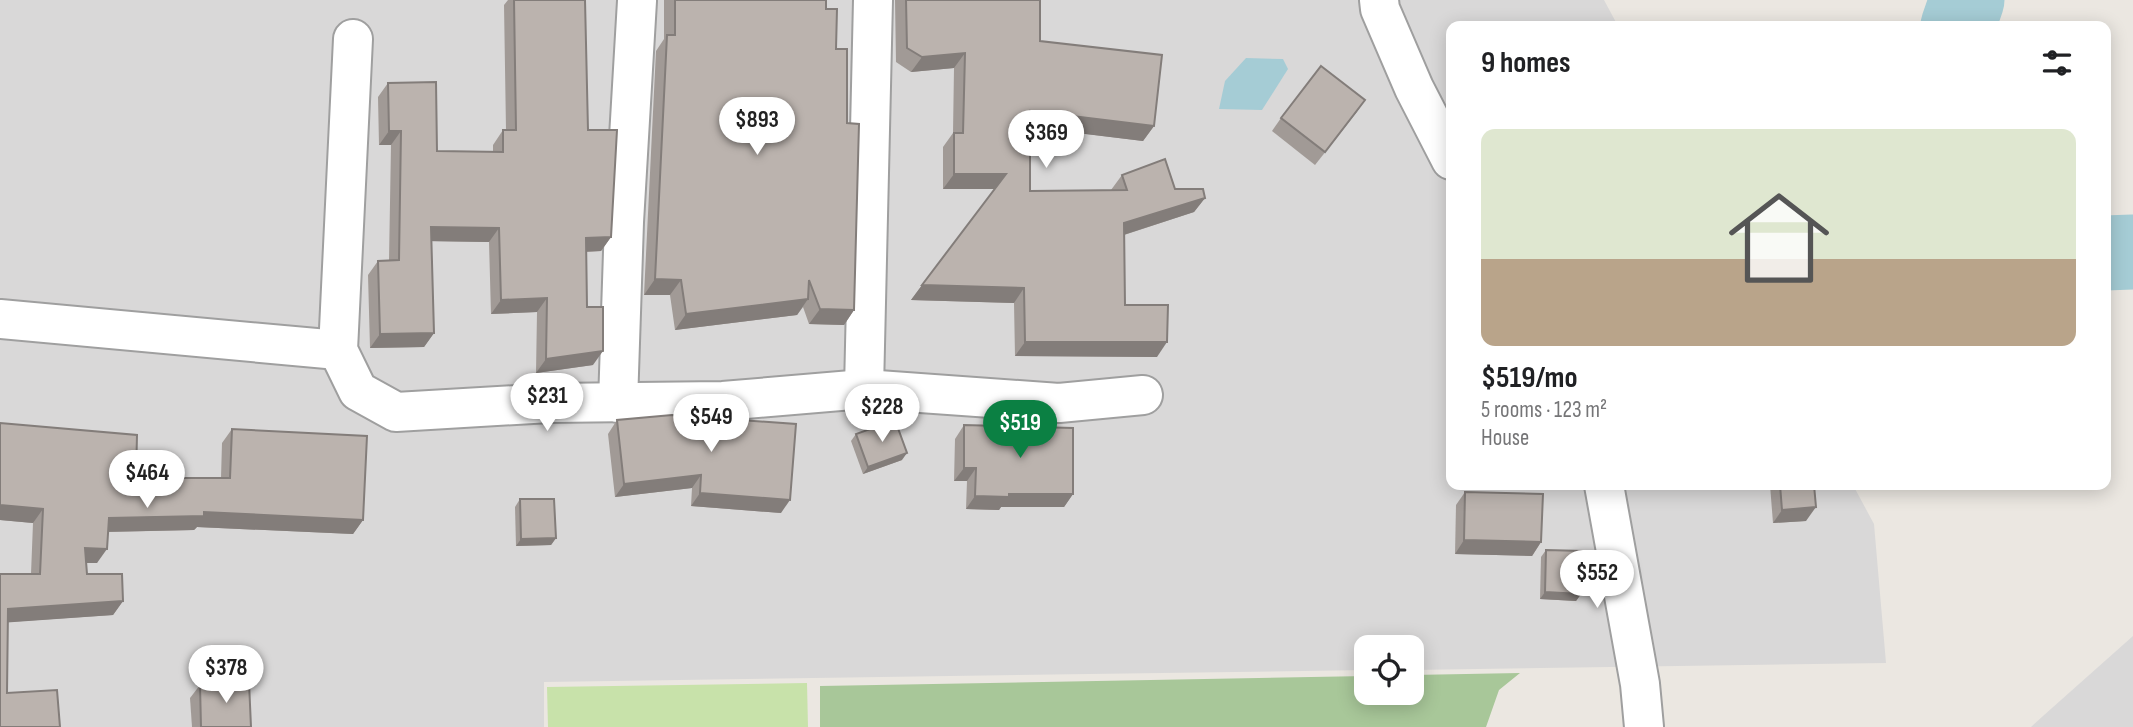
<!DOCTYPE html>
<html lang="en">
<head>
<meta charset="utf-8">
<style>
  body { margin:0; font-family:"Sofia Sans Condensed",sans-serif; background:#f6f6f6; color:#202124; height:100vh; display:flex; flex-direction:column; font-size:26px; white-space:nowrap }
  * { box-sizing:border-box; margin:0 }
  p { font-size:23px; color:#757577 }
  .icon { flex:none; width:38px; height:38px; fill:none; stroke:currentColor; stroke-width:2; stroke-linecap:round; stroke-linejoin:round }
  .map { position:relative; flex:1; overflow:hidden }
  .panel { position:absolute; left:1446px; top:21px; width:665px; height:469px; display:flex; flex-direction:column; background:#fff; border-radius:14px; box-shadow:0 4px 18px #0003 }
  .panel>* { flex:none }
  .fabs { position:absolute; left:1354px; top:635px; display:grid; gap:14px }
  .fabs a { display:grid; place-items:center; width:70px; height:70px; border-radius:14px; background:#fff; box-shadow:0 4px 18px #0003; font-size:35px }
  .price { position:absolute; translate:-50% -60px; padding:0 16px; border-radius:24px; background:#fff; color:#222; font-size:23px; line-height:46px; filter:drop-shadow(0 2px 4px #0008) }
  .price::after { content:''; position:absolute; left:50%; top:42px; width:21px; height:16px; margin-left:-10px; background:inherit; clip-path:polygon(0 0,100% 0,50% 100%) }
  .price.selected { background:#0b8043; color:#fff }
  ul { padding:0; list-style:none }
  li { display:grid; align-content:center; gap:14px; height:371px; padding:0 35px }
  li span { display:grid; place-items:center; height:217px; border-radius:14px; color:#555 }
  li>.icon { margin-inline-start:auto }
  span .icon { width:126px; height:126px; fill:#fffc; stroke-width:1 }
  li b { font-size:30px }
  h2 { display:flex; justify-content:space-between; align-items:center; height:84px; padding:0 35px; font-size:30px }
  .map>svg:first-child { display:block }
</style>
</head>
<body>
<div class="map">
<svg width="2133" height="727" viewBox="0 0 2133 727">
  <rect width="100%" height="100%" fill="#ebe7e1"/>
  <g fill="#d9d8d8">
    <polygon points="0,0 1604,0 1618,26 1451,26 1451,485 1853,485 1874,524 1886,663 1412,670 1412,648 1367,648 1367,670 544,682 544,727 0,727"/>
    <polygon points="2133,636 2133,727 2031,727 2043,716"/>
  </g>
  <polygon fill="#c8e2aa" points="807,683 808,727 548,727 547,687"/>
  <polygon fill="#a8c799" points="1520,673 1499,690 1486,727 820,727 820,686 1367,676 1367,693 1412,693 1412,675"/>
  <polygon fill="#a5ccd5" points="1246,58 1283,59 1288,69 1262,110 1219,109 1225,81"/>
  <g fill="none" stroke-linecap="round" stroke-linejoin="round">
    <g stroke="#a5ccd5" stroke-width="75">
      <polyline points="1958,26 1967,0"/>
      <polyline points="2105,253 2133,252"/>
    </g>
    <defs>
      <g id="minor">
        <polyline points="1379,0 1380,9 1414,88 1451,160"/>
        <polyline points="353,39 338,350 358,391 396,412 550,403 723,401 864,389 1059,403 1143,395"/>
        <polyline points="0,319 338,350"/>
        <polyline points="864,389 873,0"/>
        <polyline points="618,403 624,222 637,1"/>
        <polyline points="1604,485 1640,684 1644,727"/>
      </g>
    </defs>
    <use href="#minor" stroke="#9f9f9f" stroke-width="42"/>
    <use href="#minor" stroke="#fff" stroke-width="38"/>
  </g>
  <g fill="#a19a96">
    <polygon points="508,0 585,0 588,130 611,237 601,251 586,252 587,307 593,365 536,373 537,312 491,314 489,242 431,241 434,333 424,347 370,348 368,275 378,261 389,261 391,145 379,145 378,97 388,83 437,151 493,152 493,145 503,130 506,130 504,5"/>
    <polygon points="664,0 826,0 826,9 836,49 847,123 854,310 844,325 809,324 803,307 797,315 675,330 670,295 644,295 656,51 664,39"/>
    <polygon points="895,0 1040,0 1040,41 1154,126 1143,141 1030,127 1030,191 1111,190 1122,175 1205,198 1194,212 1124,235 1125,305 1157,357 1015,356 1014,303 911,300 995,189 943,189 943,147 953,133 954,68 911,72 896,62"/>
    <polygon points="1365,100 1315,165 1272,131 1281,118"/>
    <polygon points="617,420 781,513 691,506 692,488 615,497 608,434"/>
    <polygon points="964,425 1073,494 1064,507 1001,507 999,510 966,509 967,481 954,481 955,439"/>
    <polygon points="232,429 363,520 353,534 197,527 194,530 108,532 97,563 86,563 87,574 123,601 113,615 8,622 0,727 0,574 31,574 33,523 0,520 136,478 221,478 222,443"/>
    <polygon points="856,434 902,460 863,474 851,441"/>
    <polygon points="1770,485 1814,485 1806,521 1773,523"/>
    <polygon points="1465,492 1541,542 1532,556 1455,554 1456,505"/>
    <polygon points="520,499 556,538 551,545 516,546 515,507"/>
    <polygon points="1546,550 1581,594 1576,601 1540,599 1541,557"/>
    <polygon points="200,685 251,727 192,727 190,698"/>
  </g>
  <g fill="#837d7a">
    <polygon points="965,53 954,68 911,72 922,57"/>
    <polygon points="1365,100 1356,113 1315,165"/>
    <polygon points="1030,111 1154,126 1143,141 1019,126"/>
    <polygon points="389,131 401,131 391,145 379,145"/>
    <polygon points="954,174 1006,174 996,189 943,189"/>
    <polygon points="1205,198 1194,212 1114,238 1124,223"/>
    <polygon points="431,227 499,228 489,242 421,241"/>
    <polygon points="611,237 601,251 576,252 586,238"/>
    <polygon points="655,279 681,280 670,295 644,295"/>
    <polygon points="922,285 1024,288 1014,303 911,300"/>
    <polygon points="547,298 537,312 491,314 501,300"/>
    <polygon points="808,299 797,315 675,330 686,314"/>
    <polygon points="820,309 854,310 844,325 809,324"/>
    <polygon points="434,333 424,347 370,348 380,334"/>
    <polygon points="1025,342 1167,342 1157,357 1015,356"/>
    <polygon points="603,351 593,365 536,373 546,359"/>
    <polygon points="907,453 902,460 863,474 868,467"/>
    <polygon points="964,468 976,468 967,481 954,481"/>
    <polygon points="701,475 692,488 615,497 624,484"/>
    <polygon points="700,493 790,500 781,513 691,506"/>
    <polygon points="1009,494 1073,494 1064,507 1001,507 999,510 966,509 975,496"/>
    <polygon points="0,505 43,509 33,523 0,520"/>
    <polygon points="1816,507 1806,521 1773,523 1782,510"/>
    <polygon points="204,512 363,520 353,534 197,527 194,530 99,532 109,518"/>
    <polygon points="556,538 551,545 516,546 521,539"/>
    <polygon points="1464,540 1541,542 1532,556 1455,554"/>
    <polygon points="85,548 107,549 97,563 75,563"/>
    <polygon points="1545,592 1581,594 1576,601 1540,599"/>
    <polygon points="123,601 113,615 0,623 8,609"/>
  </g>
  <g fill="#bbb3ae" stroke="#837d7a" stroke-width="2">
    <polygon points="514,0 585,0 588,130 617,130 611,237 586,238 587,307 603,307 603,351 546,359 547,298 501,300 499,228 431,227 434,333 380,334 378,261 399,260 401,131 389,131 388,83 436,82 437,151 503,152 503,130 516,130"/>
    <polygon points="675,0 826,0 826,9 837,9 836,49 847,49 847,123 859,124 854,310 820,309 809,280 808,299 686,314 681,280 655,279 667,35 675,35"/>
    <polygon points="906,0 1040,0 1040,41 1162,55 1154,126 1030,111 1030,191 1127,190 1122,175 1165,159 1175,189 1203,189 1205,198 1124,223 1125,305 1168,305 1167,342 1025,342 1024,288 922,285 1006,174 954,174 954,133 963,133 965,53 922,57 907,48"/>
    <polygon points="1321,66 1365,100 1325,152 1281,118"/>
    <polygon points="672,415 796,424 790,500 700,493 701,475 624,484 617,420"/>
    <polygon points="895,420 907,453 868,467 856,434"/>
    <polygon points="0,423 137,435 136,478 230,478 232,429 367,436 363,520 204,512 204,516 109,518 107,549 85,548 87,574 122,574 123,601 8,609 7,693 57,690 60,727 0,727 0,574 40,574 43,509 0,505"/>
    <polygon points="964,425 1073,428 1073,494 1009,494 1009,497 975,496 976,468 964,468"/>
    <polygon points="1780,485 1814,485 1816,507 1782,510"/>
    <polygon points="1465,492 1543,494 1541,542 1464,540"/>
    <polygon points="520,499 554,499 556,538 521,539"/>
    <polygon points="1546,550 1583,551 1581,594 1545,592"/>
    <polygon points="249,682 251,727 201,727 200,685"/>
  </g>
</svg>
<div class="fabs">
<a><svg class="icon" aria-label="locate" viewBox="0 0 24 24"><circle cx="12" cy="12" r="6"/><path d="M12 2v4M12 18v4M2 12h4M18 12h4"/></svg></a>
</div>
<b class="price" style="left:757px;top:157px">$893</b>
<b class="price" style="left:1046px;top:170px">$369</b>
<b class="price" style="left:547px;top:433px">$231</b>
<b class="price" style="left:882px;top:444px">$228</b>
<b class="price" style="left:711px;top:454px">$549</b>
<b class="price selected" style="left:1020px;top:460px">$519</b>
<b class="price" style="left:147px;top:510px">$464</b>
<b class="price" style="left:1597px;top:610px">$552</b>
<b class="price" style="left:226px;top:705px">$378</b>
<section class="panel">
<h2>9 homes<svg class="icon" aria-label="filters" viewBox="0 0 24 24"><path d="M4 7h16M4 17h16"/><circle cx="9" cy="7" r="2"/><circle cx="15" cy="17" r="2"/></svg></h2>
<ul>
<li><span style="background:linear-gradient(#dfe7d0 60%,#b9a48a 0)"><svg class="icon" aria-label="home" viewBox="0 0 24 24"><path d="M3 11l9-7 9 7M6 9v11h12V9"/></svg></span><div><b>$519/mo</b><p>5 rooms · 123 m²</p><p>House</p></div></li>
</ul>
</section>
</div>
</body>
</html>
